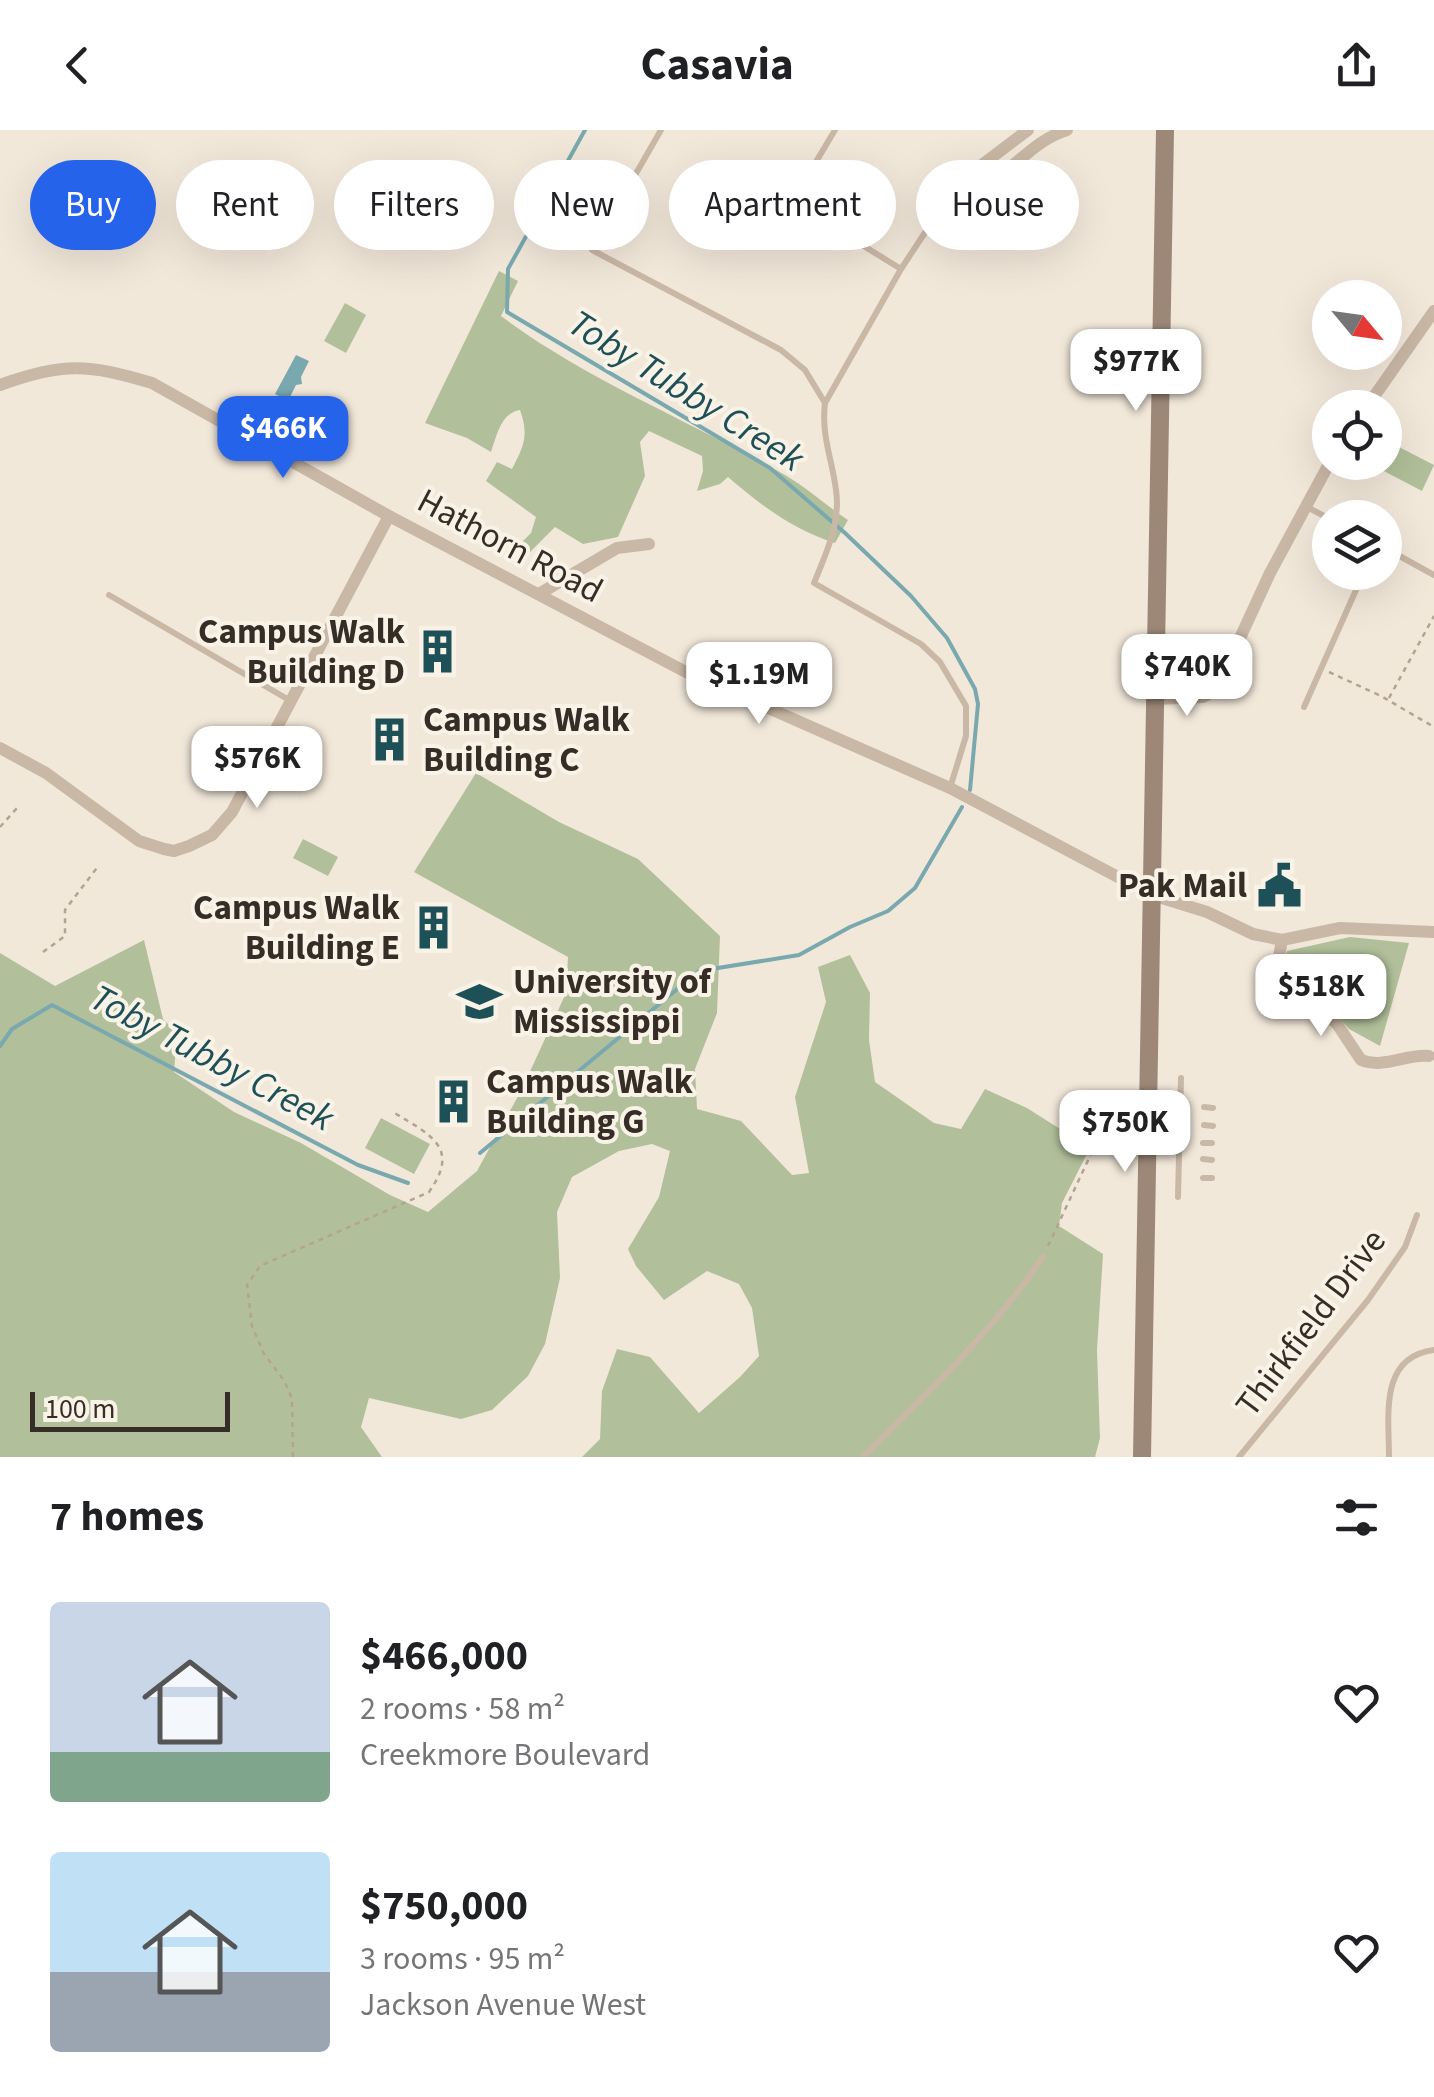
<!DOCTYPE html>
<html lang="en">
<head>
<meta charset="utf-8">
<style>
  body { margin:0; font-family:"Source Sans 3",sans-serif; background:#f2f2f2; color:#202124; height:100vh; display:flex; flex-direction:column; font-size:38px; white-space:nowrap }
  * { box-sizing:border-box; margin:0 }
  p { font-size:32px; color:#757577 }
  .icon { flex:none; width:55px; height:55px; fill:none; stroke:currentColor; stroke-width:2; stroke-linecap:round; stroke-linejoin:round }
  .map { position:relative; height:1327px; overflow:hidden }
  .sheet { display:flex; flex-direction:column; background:#fff; flex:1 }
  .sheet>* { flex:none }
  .guide { position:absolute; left:30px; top:30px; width:1375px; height:90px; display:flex; gap:20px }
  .needle { width:65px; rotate:119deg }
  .fabs { position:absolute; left:1312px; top:150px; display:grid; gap:20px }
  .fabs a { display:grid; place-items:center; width:90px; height:90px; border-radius:50%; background:#fff; box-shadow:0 10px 40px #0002; font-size:50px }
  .scale { position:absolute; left:30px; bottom:25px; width:200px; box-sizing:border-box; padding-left:10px; border:5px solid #362d27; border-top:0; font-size:28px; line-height:35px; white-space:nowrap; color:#362d27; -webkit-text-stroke:8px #f9f2e7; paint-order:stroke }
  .price { position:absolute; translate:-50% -85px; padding:0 22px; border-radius:20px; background:#fff; color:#222; font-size:32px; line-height:65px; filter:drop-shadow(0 2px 5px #0008) }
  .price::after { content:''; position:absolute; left:50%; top:60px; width:30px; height:22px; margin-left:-15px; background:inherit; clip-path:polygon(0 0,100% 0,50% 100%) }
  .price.active { background:#2563eb; color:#fff }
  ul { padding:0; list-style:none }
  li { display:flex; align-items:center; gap:30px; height:250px; padding:0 50px }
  li span { display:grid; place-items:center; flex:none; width:280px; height:200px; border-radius:10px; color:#555 }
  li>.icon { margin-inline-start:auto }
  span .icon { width:120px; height:120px; fill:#fffc; stroke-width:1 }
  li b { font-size:42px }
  h2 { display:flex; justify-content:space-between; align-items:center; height:120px; padding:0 50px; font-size:42px }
  .chip { padding:0 35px; border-radius:45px; background:#fff; box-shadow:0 10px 40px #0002; font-size:35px; line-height:90px }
  .chip.active { background:#2563eb; color:#fff }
  header { display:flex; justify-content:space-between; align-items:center; height:130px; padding:0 50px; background:#fff; font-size:45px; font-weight:700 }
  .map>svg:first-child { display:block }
</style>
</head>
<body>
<header><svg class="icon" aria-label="back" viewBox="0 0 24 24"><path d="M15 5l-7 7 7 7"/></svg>Casavia<svg class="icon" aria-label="share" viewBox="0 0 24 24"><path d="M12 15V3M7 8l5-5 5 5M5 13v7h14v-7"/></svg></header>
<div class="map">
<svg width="1434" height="1327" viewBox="0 0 1434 1327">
  <rect width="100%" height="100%" fill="#f2e8da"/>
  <g fill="#b1c09a">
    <path d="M499 141 518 151 501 186C588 251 691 291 785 345 807 358 827 376 848 390L835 413C792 399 762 376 728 347L720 354 697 361 703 341 702 326 649 301 640 312 645 346 618 407 583 414 555 397 523 429 508 426 531 403 536 387 486 351 497 332 512 339C524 316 529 305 520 280 501 283 497 305 491 322L467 308 425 293Z"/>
    <polygon points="345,173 366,185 346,223 324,211"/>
    <polygon points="1393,314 1434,335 1422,361 1380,339"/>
    <polygon points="476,643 559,692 638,729 720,806 717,883 695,939 697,979 741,991 792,1045 809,1043 795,967 826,872 818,837 850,825 870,863 869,910 875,952 934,993 961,999 985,959 1027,978 1090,1018 1062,1073 1059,1096 1103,1124 1097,1220 1100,1308 1095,1327 582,1327 600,1309 602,1261 617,1219 650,1227 699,1283 740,1247 759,1226 752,1178 739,1154 707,1141 664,1170 636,1136 628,1119 659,1067 670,1021 652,1014 619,1021 572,1047 557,1082 560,1148 545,1214 528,1246 492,1280 461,1289 369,1268 361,1297 382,1327 0,1327 0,823 55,856 144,810 163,889 177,903 174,942 234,982 301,1013 390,1065 428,1082 477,1041 522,959 566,863 568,827 414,742"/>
    <polygon points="303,709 338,727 328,746 293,728"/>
    <polygon points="1350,807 1409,813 1380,916 1349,899 1304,846 1284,831 1287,821"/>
    <polygon points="381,988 430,1014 414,1044 365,1018"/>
  </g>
  <polygon fill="#79a9af" points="296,225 309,231 301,247 302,254 296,255 288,271 275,264"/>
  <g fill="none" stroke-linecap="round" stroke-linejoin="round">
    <g stroke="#79a9af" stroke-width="4">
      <polyline points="585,0 508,139 507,182 770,338 845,403 911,466 947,508 975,559 978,574 970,660"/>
      <polyline points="0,916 12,899 52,875 358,1035 408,1053"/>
      <polyline points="480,1023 699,841 799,825 850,797 888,781 915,758 962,677"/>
    </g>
    <g stroke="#b5a390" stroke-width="2.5" stroke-dasharray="5 5" stroke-linecap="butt">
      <polyline points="1329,542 1381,566 1434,597"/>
      <polyline points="1389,568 1434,486"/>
      <polyline points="0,697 17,678"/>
      <polyline points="43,822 65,806 65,780 99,735"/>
      <polyline points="1048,1116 1098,1009"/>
      <path d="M293 1327 292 1269 285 1252 264 1224 252 1196 247 1155 260 1136 429 1062C461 1017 430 1005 393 982"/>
    </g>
    <g stroke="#cab8a6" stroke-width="6">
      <polyline points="661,0 592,120 781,220 805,240 825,273"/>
      <polyline points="835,0 804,52 807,81 901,139"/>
      <polyline points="1305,376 1330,389"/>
      <polyline points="1385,418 1434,445"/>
      <polyline points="109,465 289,570"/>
      <polyline points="1304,577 1364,442"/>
      <path d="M950 658 966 606V576L940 532 921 514 814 453C826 423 841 393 836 360 832 328 821 306 825 273L901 139 955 57"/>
      <polyline points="1204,977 1213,978"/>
      <polyline points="1204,995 1213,996"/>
      <polyline points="1152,1011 1186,1012"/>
      <polyline points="1203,1013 1212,1013"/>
      <polyline points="1203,1029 1212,1030"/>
      <polyline points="1203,1048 1212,1048"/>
      <polyline points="1178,1067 1181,948"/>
      <path d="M863 1327C926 1265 993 1201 1043 1127"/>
      <polyline points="1239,1327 1368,1170 1405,1117 1417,1085"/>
      <path d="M1389 1327C1389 1285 1379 1227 1434 1220"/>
    </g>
    <g stroke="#cab8a6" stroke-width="12">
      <polyline points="958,53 1028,0"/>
      <path d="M955 56C965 54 977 53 987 50 1017 40 1030 12 1067 0"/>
      <path d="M0 255C63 232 89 234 152 253L389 386 684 541 950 658 1152 765 1207 782 1253 804 1282 810 1340 798 1434 802"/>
      <polyline points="1366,278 1434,181"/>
      <polyline points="539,464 617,418 649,414"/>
      <polyline points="1155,569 1203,567 1216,560 1270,443 1330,332"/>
      <polyline points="0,618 46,643 139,711 164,719 174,721 189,716 212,705 232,682 389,386"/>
      <path d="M1282 810 1278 832 1281 840 1337 894 1361 930C1384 939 1405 924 1429 926"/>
    </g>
    <polyline stroke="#9d8878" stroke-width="18" points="1142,1327 1165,0"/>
  </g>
  <defs>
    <symbol id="building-bare" viewBox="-9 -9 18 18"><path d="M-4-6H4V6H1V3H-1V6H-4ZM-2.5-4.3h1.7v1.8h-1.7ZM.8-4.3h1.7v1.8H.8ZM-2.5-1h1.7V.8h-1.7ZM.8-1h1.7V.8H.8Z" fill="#1d5057" stroke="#f9f2e7" stroke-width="2.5" paint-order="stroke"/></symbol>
    <symbol id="civic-bare" viewBox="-9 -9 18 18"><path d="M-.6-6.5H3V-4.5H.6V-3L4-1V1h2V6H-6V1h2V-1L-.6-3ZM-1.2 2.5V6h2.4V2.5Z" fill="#1d5057" stroke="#f9f2e7" stroke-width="2.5" paint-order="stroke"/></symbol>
    <symbol id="university-bare" viewBox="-9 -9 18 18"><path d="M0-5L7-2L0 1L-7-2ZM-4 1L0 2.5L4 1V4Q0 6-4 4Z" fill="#1d5057" stroke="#f9f2e7" stroke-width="2.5" paint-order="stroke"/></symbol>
  </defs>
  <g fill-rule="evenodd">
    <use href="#building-bare" x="406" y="490" width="63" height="63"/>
    <use href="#building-bare" x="358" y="578" width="63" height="63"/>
    <use href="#civic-bare" x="1248" y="724" width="63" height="63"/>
    <use href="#building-bare" x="402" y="766" width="63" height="63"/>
    <use href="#university-bare" x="448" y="840" width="63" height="63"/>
    <use href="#building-bare" x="422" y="940" width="63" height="63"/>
  </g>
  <g text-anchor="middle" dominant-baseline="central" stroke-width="8" stroke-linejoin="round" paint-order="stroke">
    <g font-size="35" fill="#362d27" stroke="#f9f2e7">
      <text transform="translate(510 416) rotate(28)">Hathorn Road</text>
      <text transform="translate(1311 1193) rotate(-53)">Thirkfield Drive</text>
    </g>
    <g font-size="35" font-weight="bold" fill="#362d27" stroke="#f9f2e7" text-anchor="end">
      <text x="405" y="502">Campus Walk<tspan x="405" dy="40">Building D</tspan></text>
      <text x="423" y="590" text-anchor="start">Campus Walk<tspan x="423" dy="40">Building C</tspan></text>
      <text x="1247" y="756">Pak Mail</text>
      <text x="400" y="778">Campus Walk<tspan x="400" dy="40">Building E</tspan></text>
      <text x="513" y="852" text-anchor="start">University of<tspan x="513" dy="40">Mississippi</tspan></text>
      <text x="486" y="952" text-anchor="start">Campus Walk<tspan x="486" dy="40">Building G</tspan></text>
    </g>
    <g font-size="38" font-style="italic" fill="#1d5057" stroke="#f9f2e7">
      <text transform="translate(686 261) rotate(32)">Toby Tubby Creek</text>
      <text transform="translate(212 928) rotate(28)">Toby Tubby Creek</text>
    </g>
  </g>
</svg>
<div class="fabs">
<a><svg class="needle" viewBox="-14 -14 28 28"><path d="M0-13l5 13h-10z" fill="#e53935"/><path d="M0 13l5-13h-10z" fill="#757577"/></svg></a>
<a><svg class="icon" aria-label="locate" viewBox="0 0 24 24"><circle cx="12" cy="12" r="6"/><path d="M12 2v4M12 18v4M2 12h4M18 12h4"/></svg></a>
<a><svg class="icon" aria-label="layers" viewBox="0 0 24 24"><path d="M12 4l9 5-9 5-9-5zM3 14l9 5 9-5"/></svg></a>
</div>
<div class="scale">100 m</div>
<b class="price" style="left:1136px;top:284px">$977K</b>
<b class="price active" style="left:283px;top:351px">$466K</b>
<b class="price" style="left:1187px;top:589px">$740K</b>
<b class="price" style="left:759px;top:597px">$1.19M</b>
<b class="price" style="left:257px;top:681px">$576K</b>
<b class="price" style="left:1321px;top:909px">$518K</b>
<b class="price" style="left:1125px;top:1045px">$750K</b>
<div class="guide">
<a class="chip active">Buy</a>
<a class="chip">Rent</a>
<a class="chip">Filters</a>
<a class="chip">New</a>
<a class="chip">Apartment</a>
<a class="chip">House</a>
</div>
</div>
<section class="sheet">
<h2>7 homes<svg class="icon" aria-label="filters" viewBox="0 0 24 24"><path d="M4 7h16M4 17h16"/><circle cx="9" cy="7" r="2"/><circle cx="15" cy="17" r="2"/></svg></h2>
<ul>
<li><span style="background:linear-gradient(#c9d6e8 75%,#7fa58c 0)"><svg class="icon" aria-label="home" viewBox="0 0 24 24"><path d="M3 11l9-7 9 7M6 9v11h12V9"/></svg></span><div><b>$466,000</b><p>2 rooms · 58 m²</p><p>Creekmore Boulevard</p></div><svg class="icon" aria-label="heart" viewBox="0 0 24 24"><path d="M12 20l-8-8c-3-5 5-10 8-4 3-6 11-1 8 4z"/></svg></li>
<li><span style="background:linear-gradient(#bfe0f5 60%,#9aa5b1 0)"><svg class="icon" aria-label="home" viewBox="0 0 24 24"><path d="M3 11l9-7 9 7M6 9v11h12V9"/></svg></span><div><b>$750,000</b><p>3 rooms · 95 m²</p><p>Jackson Avenue West</p></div><svg class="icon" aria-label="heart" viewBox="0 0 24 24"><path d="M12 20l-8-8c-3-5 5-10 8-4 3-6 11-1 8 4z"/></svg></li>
</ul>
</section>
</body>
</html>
